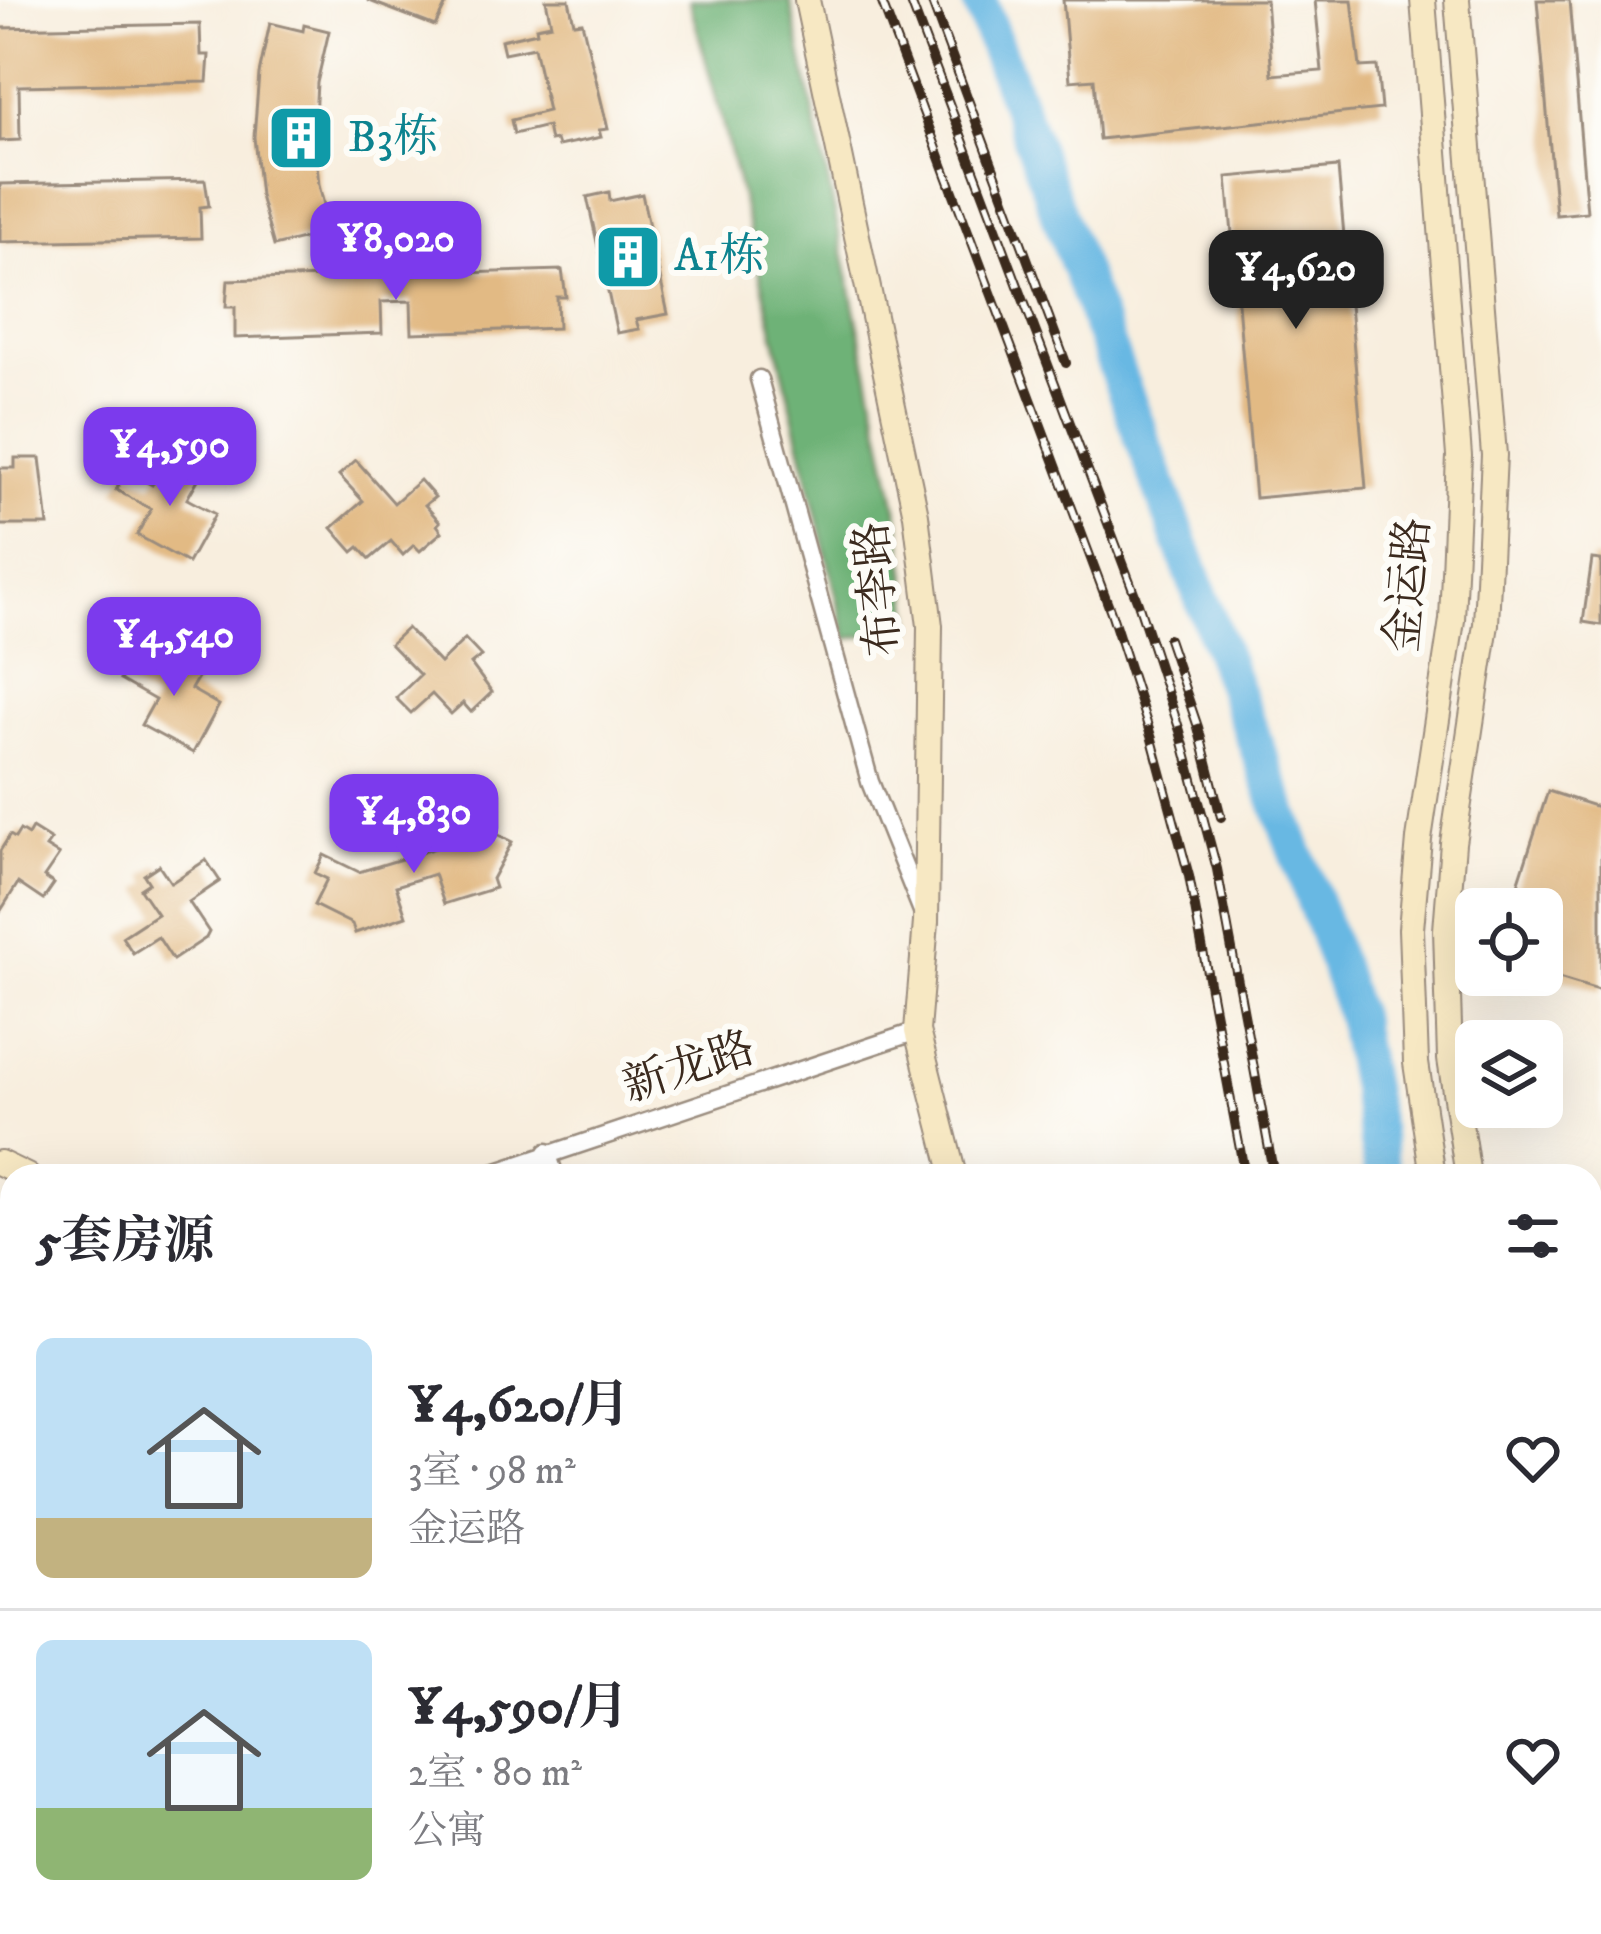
<!DOCTYPE html>
<html lang="zh">
<head>
<meta charset="utf-8">
<style>
  body { margin:0; font-family:"IM FELL DW Pica","Noto Serif SC",serif; background:#f2f2f3; color:#2b2b33; height:100vh; display:flex; flex-direction:column; font-size:45px; white-space:nowrap }
  * { box-sizing:border-box; margin:0 }
  p { font-size:39px; color:#7c7c81 }
  .icon { flex:none; width:66px; height:66px; fill:none; stroke:currentColor; stroke-width:2; stroke-linecap:round; stroke-linejoin:round }
  .map { position:relative; flex:1; overflow:hidden }
  .panel { position:absolute; left:0px; top:1164px; width:1602px; height:771px; display:flex; flex-direction:column; background:#fff; border-radius:36px 36px 0 0; box-shadow:0 12px 48px #0002 }
  .panel>* { flex:none }
  .tools { position:absolute; left:1455px; top:888px; display:grid; gap:24px }
  .tools a { display:grid; place-items:center; width:108px; height:108px; border-radius:18px; background:#fff; box-shadow:0 12px 48px #0002; font-size:60px }
  .price { position:absolute; translate:-50% -102px; padding:0 27px; border-radius:24px; background:#7c3aed; color:#fff; font-size:39px; line-height:78px; filter:drop-shadow(0 3px 6px #0008) }
  .price::after { content:''; position:absolute; left:50%; top:72px; width:36px; height:27px; margin-left:-18px; background:inherit; clip-path:polygon(0 0,100% 0,50% 100%) }
  .price.selected { background:#222; color:#fff }
  ul { padding:0; list-style:none }
  li { display:flex; align-items:center; gap:36px; height:300px; padding:0 36px }
  li+li { border-top:3px solid #e1e1e2 }
  li span { display:grid; place-items:center; flex:none; width:336px; height:240px; border-radius:18px; color:#555 }
  li>.icon { margin-inline-start:auto }
  span .icon { width:144px; height:144px; fill:#fffc; stroke-width:1 }
  li b { font-size:51px }
  h2 { display:flex; justify-content:space-between; align-items:center; height:144px; padding:0 36px; font-size:51px }
  .map>svg:first-child { display:block }
</style>
</head>
<body>
<div class="map">
<svg width="1601" height="1934" viewBox="0 0 1601 1934">
  <rect width="100%" height="100%" fill="#fdfcf7"/>
  <filter id="ink" filterUnits="userSpaceOnUse"><feTurbulence type="fractalNoise" baseFrequency=".00833" numOctaves="2"/><feDisplacementMap in="SourceGraphic" scale="24" xChannelSelector="R" yChannelSelector="G"/><feConvolveMatrix kernelMatrix="1 2 1 2 8 2 1 2 1" color-interpolation-filters="sRGB"/></filter>
  <filter id="wash" filterUnits="userSpaceOnUse"><feTurbulence type="fractalNoise" baseFrequency=".004" numOctaves="4" result="noise"/><feDisplacementMap in="SourceGraphic" scale="48" xChannelSelector="R" yChannelSelector="G"/><feGaussianBlur stdDeviation="2.7" result="paint"/><feColorMatrix in="noise" values="0 0 0 0 0 0 0 0 0 0 0 0 0 0 0 0 0 1.4 0 .05"/><feComposite in="paint" operator="in"/></filter>
  <g filter="url(#wash)">
    <rect width="100%" height="100%" fill="#f8eede"/>
    <path fill="#6eb277" stroke="#546e4a" stroke-width="3" d="M689 0H790L899 518 913 627 847 639C794 426 749 211 689 0Z"/>
    <g fill="none" stroke-linecap="round" stroke-linejoin="round">
      <g stroke="#68b8e3" stroke-width="36">
        <polyline points="979,0 1327,936 1354,1016 1383,1176"/>
        <polyline points="1368,1934 1370,1923"/>
      </g>
    </g>
    <g id="blocks">
      <g fill="#e2ba84">
        <polygon points="367,0 448,0 435,26"/>
        <polygon points="546,0 569,0 574,23 582,22 608,129 599,130 601,137 558,146 556,140 550,141 547,126 514,134 511,120 548,111 534,47 504,53 501,40 537,32 536,27 551,24"/>
        <polygon points="1063,0 1266,0 1272,75 1322,71 1315,0 1352,0 1360,67 1377,66 1381,109 1099,139 1094,79 1070,81"/>
        <polygon points="1537,0 1569,0 1587,212 1556,215"/>
        <polygon points="270,23 303,31 304,25 329,31 317,83 314,134 319,185 332,237 307,243 306,238 274,246 260,196 254,137 259,74"/>
        <polygon points="200,24 201,55 209,55 207,82 19,86 20,140 0,141 0,28"/>
        <polygon points="1338,167 1366,488 1255,498 1227,177"/>
        <polygon points="205,180 209,206 200,207 201,238 0,242 0,184"/>
        <polygon points="609,192 610,201 642,194 668,314 636,320 639,329 617,333 587,197"/>
        <polygon points="562,270 566,297 557,297 558,328 412,333 411,301 381,302 382,333 235,338 235,307 226,307 228,280"/>
        <polygon points="169,457 201,474 187,499 215,514 188,563 137,535 151,509 116,490 126,471 152,485"/>
        <polygon points="15,458 40,458 48,525 0,525 0,468 15,468"/>
        <polygon points="356,460 394,503 420,480 435,497 425,505 440,522 437,525 442,532 420,551 414,545 403,555 391,541 370,559 359,547 353,552 332,528 363,501 339,475"/>
        <polygon points="1592,559 1601,560 1601,625 1583,622"/>
        <polygon points="407,628 440,663 465,639 481,656 471,664 492,692 471,712 463,703 451,714 432,694 411,713 396,698 420,675 390,644"/>
        <polygon points="172,647 205,665 191,689 219,705 193,753 141,725 155,700 120,680 130,662 156,676"/>
        <polygon points="1548,791 1601,808 1601,991 1542,973 1542,909 1510,909"/>
        <polygon points="475,807 493,816 487,829 512,842 492,879 495,888 444,904 434,874 396,886 406,916 355,933 352,924 314,905 327,879 315,873 324,855 359,872 408,857 457,841"/>
        <polygon points="32,828 51,840 46,847 59,855 44,877 54,884 43,900 18,883 0,912 0,851 10,835 15,838 20,830 28,835"/>
        <polygon points="206,860 220,881 189,902 209,932 206,938 173,960 158,937 133,953 122,937 157,914 140,889 149,883 144,875 159,865 171,883"/>
      </g>
    </g>
  </g>
  <g filter="url(#ink)">
    <use href="#blocks" fill-opacity="0" stroke="#9a8c7e" stroke-width="3"/>
    <g fill="none" stroke-linecap="round" stroke-linejoin="round">
      <defs>
        <g id="street">
          <polyline points="759,379 870,782 922,911"/>
          <polyline points="547,1152 555,1176"/>
          <polyline points="485,1176 917,1031"/>
          <polyline points="0,1384 12,1380"/>
          <polyline points="0,1913 7,1934"/>
          <polyline points="810,1923 813,1934"/>
        </g>
        <g id="secondary">
          <polyline points="807,0 916,515 930,626 926,922 917,1031 954,1176"/>
          <polyline points="1423,0 1459,456 1452,620 1419,839 1411,929 1416,1063 1433,1176"/>
          <polyline points="1457,0 1494,455 1486,624 1453,843 1446,930 1450,1059 1468,1176"/>
          <polyline points="0,1163 27,1176"/>
          <polyline points="432,1923 436,1934"/>
          <polyline points="1113,1934 1114,1923"/>
          <polyline points="1431,1934 1432,1923"/>
          <polyline points="1466,1934 1467,1923"/>
        </g>
      </defs>
      <use href="#street" stroke="#9a8c7e" stroke-width="21"/>
      <use href="#secondary" stroke="#9a8c7e" stroke-width="28"/>
      <use href="#street" stroke="#fff" stroke-width="16"/>
      <use href="#secondary" stroke="#f7e8c3" stroke-width="24"/>
      <defs>
        <g id="rail">
          <polyline points="881,0 1111,612 1152,739 1189,876 1245,1176"/>
          <polyline points="910,0 1138,603 1180,731 1217,869 1274,1176"/>
          <polyline points="931,0 1066,363"/>
          <polyline points="1168,639 1198,727 1221,817"/>
          <polyline points="1236,1934 1236,1923"/>
          <polyline points="1254,1934 1255,1923"/>
          <polyline points="1283,1934 1284,1923"/>
        </g>
      </defs>
      <use href="#rail" stroke="#3b2a1e" stroke-width="10"/>
      <use href="#rail" stroke="#fdfcf7" stroke-width="6" stroke-dasharray="18" stroke-linecap="butt"/>
    </g>
  </g>
  <defs>
    <symbol id="building-square" viewBox="-11 -11 22 22"><rect x="-9" y="-9" width="18" height="18" rx="4" fill="#0f9aa8" stroke="#fdfcf7"/><path d="M-4-6H4V6H1V3H-1V6H-4ZM-2.5-4.3h1.7v1.8h-1.7ZM.8-4.3h1.7v1.8H.8ZM-2.5-1h1.7V.8h-1.7ZM.8-1h1.7V.8H.8Z" fill="#fff"/></symbol>
  </defs>
  <g fill-rule="evenodd">
    <use href="#building-square" x="263" y="100" width="76" height="76"/>
    <use href="#building-square" x="590" y="219" width="76" height="76"/>
  </g>
  <g text-anchor="middle" dominant-baseline="central" stroke-width="12" stroke-linejoin="round" paint-order="stroke">
    <g font-size="45" fill="#0d838f" stroke="#fdfcf7" text-anchor="start">
      <text x="348" y="138">B3栋</text>
      <text x="674" y="257">A1栋</text>
    </g>
    <g font-size="45" fill="#3b2a1e" stroke="#fdfcf7">
      <text transform="translate(1409 585) rotate(-85)">金运路</text>
      <text transform="translate(879 589) rotate(-96)">布李路</text>
      <text transform="translate(689 1068) rotate(-18)">新龙路</text>
    </g>
  </g>
</svg>
<div class="tools">
<a><svg class="icon" aria-label="locate" viewBox="0 0 24 24"><circle cx="12" cy="12" r="6"/><path d="M12 2v4M12 18v4M2 12h4M18 12h4"/></svg></a>
<a><svg class="icon" aria-label="layers" viewBox="0 0 24 24"><path d="M12 4l9 5-9 5-9-5zM3 14l9 5 9-5"/></svg></a>
</div>
<b class="price" style="left:396px;top:303px">¥8,020</b>
<b class="price selected" style="left:1296px;top:332px">¥4,620</b>
<b class="price" style="left:170px;top:509px">¥4,590</b>
<b class="price" style="left:174px;top:699px">¥4,540</b>
<b class="price" style="left:414px;top:876px">¥4,830</b>
<section class="panel">
<h2>5套房源<svg class="icon" aria-label="filters" viewBox="0 0 24 24"><path d="M4 7h16M4 17h16"/><circle cx="9" cy="7" r="2"/><circle cx="15" cy="17" r="2"/></svg></h2>
<ul>
<li><span style="background:linear-gradient(#bfe0f5 75%,#c2b280 0)"><svg class="icon" aria-label="home" viewBox="0 0 24 24"><path d="M3 11l9-7 9 7M6 9v11h12V9"/></svg></span><div><b>¥4,620/月</b><p>3室 · 98 m²</p><p>金运路</p></div><svg class="icon" aria-label="heart" viewBox="0 0 24 24"><path d="M12 20l-8-8c-3-5 5-10 8-4 3-6 11-1 8 4z"/></svg></li>
<li><span style="background:linear-gradient(#bfe0f5 70%,#8fb573 0)"><svg class="icon" aria-label="home" viewBox="0 0 24 24"><path d="M3 11l9-7 9 7M6 9v11h12V9"/></svg></span><div><b>¥4,590/月</b><p>2室 · 80 m²</p><p>公寓</p></div><svg class="icon" aria-label="heart" viewBox="0 0 24 24"><path d="M12 20l-8-8c-3-5 5-10 8-4 3-6 11-1 8 4z"/></svg></li>
</ul>
</section>
</div>
</body>
</html>
